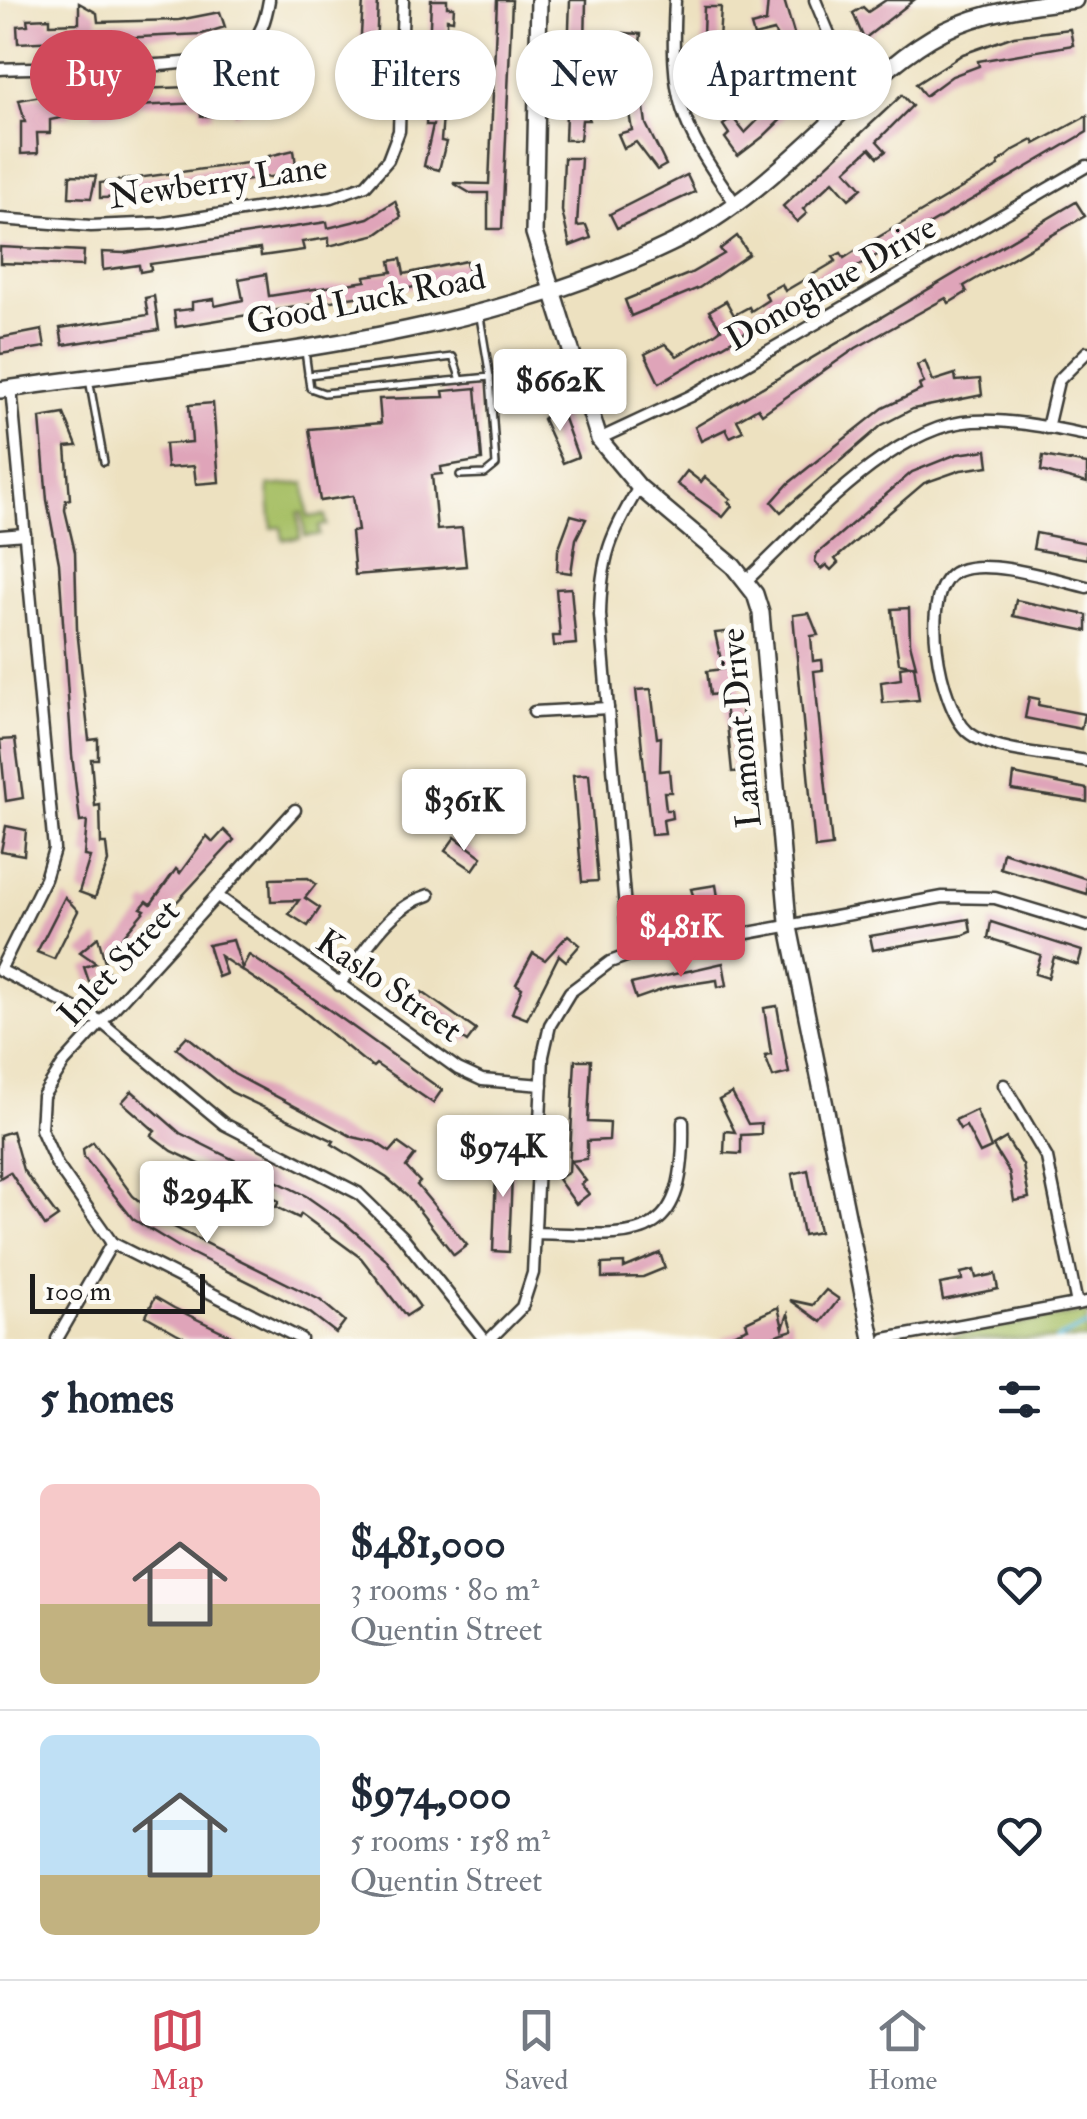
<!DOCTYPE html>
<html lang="en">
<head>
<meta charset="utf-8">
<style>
  body { margin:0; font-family:"IM FELL Double Pica",serif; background:#f2f2f3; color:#1f2937; height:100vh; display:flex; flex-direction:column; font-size:38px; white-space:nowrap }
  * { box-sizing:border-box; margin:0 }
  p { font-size:32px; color:#747a83 }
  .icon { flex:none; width:55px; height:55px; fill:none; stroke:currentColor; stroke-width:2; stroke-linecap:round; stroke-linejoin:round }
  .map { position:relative; height:1339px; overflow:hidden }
  .drawer { display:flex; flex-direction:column; background:#fff; flex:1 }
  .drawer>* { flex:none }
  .top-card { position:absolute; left:30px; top:30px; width:1028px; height:90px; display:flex; gap:20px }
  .scale { position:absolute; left:30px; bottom:25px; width:175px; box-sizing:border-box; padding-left:10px; border:5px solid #1c1c1c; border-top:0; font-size:28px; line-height:35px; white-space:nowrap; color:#1c1c1c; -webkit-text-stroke:8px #fdfcf7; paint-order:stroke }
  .price { position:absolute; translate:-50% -85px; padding:0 22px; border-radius:10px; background:#fff; color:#222; font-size:32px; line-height:65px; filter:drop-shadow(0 2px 5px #0008) }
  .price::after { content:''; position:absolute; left:50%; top:60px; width:30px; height:22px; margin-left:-15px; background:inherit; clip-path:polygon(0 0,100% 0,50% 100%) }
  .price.active { background:#d1495b; color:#fff }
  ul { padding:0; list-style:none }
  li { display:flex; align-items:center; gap:30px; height:250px; padding:0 40px }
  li+li { border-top:2px solid #e0e1e3 }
  li span { display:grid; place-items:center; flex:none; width:280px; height:200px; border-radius:15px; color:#555 }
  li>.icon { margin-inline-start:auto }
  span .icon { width:120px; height:120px; fill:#fffc; stroke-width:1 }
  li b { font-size:42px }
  h2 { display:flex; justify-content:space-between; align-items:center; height:120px; padding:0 40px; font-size:42px }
  .chip { padding:0 35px; border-radius:45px; background:#fff; box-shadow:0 2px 8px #0004; font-size:35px; line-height:90px }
  .chip.active { background:#d1495b; color:#fff }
  .menu { display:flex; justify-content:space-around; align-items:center; height:140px; border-top:2px solid #e0e1e3; background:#fff; font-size:28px; color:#747a83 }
  .menu a { display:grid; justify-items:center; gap:5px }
  .menu .active { color:#d1495b }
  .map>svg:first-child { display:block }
</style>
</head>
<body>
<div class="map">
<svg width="1087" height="1339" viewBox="0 0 1087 1339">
  <rect width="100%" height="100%" fill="#fdfcf7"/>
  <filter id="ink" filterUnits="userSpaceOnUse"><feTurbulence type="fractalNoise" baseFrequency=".01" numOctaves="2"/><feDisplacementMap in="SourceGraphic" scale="20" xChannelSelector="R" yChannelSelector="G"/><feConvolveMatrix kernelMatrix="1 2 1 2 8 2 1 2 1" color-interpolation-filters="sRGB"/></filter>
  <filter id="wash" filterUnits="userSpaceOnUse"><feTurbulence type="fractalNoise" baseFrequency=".0048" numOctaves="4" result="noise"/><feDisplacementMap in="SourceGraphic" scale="40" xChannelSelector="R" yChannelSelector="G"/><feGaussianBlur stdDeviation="2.25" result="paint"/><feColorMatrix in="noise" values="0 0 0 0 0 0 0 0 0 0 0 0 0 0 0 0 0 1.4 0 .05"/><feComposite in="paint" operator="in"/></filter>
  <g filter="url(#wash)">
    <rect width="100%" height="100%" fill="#ede1c0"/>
    <g fill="#a7c066" stroke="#626e41" stroke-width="2.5">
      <polygon points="305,483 308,517 325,515 327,525 319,526 320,535 305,536 302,513 298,513 300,538 283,540 281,527 272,528 268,486"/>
      <polygon points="1087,1312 1087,1339 934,1339"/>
    </g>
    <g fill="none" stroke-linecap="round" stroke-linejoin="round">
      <polyline stroke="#61bcdf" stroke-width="4" points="1057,1339 1087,1325"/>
    </g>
    <g id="blocks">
      <g fill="#dfa4b9">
        <polygon points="363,0 378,0 374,105 357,104"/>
        <polygon points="431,0 447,0 447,7 454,7 453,20 447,19 448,103 444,103 441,141 446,142 439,170 424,166 433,125 426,125"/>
        <polygon points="497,0 512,0 502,229 488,229 488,193 470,193 453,183 489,184"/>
        <polygon points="570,0 586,0 585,47 592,48 591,65 583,64 583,109 589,109 589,120 582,120 580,140 565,140"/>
        <polygon points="768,0 784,0 798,47 784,52 774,31 754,36 751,26 766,22"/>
        <polygon points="886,0 914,0 864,39 853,13 863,7 868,12"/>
        <polygon points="79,3 97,13 98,22 179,20 220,12 225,27 202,34 18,43 17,26 28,25 27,19 50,18 50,24 79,23"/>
        <polygon points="704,7 721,7 717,74 721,89 729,87 734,104 712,111 703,83 707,64 702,64"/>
        <polygon points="1070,29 1073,45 978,61 979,66 952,76 925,96 916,84 963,54 1014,36"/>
        <polygon points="624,33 641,34 638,62 646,124 666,165 657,170 636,142 624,148 618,134 632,130 622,73"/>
        <polygon points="810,56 824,73 802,91 798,103 764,136 738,156 725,138 729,134 723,125 733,118 745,133 804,74 798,66"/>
        <polygon points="257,78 264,93 249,100 252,106 234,115 232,107 212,108 212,116 201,116 200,103 136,106 136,111 93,115 93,108 70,109 71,116 50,120 50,133 37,133 38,153 21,154 21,122 25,122 19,100 63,92 189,87 190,93 229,91"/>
        <polygon points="902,95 912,106 877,141 886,151 878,157 870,148 846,170 862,188 849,199 833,181 803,209 807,213 797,222 783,206"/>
        <polygon points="1087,116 1087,132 659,383 645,354 665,344 677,356 714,334 721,329 709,311 726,301 734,315 749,307 751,311 768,300 765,293 782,284 785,291 836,261 833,257 841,253 844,258 855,251 999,166 998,163 1014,150 1033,140 1035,144"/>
        <polygon points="294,150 297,173 136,197 100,198 100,183 269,160 269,156"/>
        <polygon points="564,158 581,158 577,226 586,225 591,238 570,246 562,211"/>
        <polygon points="70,175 96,176 91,198 69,197"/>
        <polygon points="687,175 695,192 617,228 610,214"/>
        <polygon points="395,201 401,217 377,234 329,246 329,238 302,242 304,250 261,256 260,249 150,264 151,270 140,272 139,265 103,270 102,252 124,253 327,222 328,228 368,218"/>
        <polygon points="1076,202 1085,216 964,286 967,292 949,303 946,298 856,348 762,414 758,408 737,420 743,431 730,437 726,429 701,441 695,427"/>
        <polygon points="737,236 749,254 699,288 631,316 625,300 691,273 724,254 720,249"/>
        <polygon points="0,247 84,251 83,266 0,263"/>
        <polygon points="401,259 404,274 466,261 469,278 176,327 174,311 192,309 192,302 214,299 215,306 243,300 239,279 266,274 269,296 366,281 365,276 392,272 390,261"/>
        <polygon points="154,296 159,330 63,345 60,328 148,315 145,298"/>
        <polygon points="42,330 45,347 0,354 0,338"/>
        <polygon points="925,361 933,381 955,374 956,381 980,379 982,395 913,409 882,425 781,512 772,502 789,483 883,408 921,390 919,385 924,383 917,365"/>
        <polygon points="476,388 482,460 441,467 442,474 432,475 437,530 462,528 466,566 355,575 351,532 358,531 353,496 320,501 309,429 381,423 379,399 444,397 443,391"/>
        <polygon points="558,402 578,457 563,463 543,419"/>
        <polygon points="213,403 219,482 196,484 194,466 167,468 165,444 192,442 189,405"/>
        <polygon points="64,414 77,446 66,447 70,499 66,500 65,510 75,552 77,629 89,740 98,739 98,759 91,759 95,806 100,805 101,844 106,844 108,862 95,898 79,892 90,857 84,856 87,821 80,822 72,755 59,563 47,500 40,418"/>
        <polygon points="987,450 989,466 961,470 924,483 835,559 838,563 831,570 826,565 821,569 815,561 817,554 912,472 957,454"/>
        <polygon points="1043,456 1087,464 1087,483 1041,471"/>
        <polygon points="687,471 701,482 705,477 731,499 728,502 732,506 723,517 677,484"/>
        <polygon points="571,515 586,519 576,539 571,573 557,571 558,550"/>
        <polygon points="1036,533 1087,543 1087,559 1033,549"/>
        <polygon points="571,588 576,644 554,646 553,636 560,636 556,589"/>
        <polygon points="1016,600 1087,615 1087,631 1013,616"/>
        <polygon points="909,608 910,643 916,666 899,663 894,630 892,609"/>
        <polygon points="809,613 818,635 811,636 813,661 822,660 823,670 814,671 832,846 815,848 793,615"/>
        <polygon points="734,631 748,771 732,772 724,693 710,695 707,671 723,669 715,633"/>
        <polygon points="914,665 919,700 883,703 881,682 901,679 900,667"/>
        <polygon points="651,689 657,738 661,737 660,771 669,770 671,792 664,792 666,810 671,810 672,818 663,820 665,834 651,835 636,690"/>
        <polygon points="1029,697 1039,699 1038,705 1084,714 1081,729 1025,718"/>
        <polygon points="15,739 23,798 6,801 0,740"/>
        <polygon points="589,774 598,881 582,882 573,775"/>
        <polygon points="1014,774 1087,789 1087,802 1012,790"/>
        <polygon points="6,826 26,830 24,855 1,851"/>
        <polygon points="224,830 234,840 122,961 111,951 145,910 141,908 147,901 151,904 176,869 180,873 207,836 213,842"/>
        <polygon points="455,837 482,857 473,870 445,851"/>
        <polygon points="1003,852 1087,879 1087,894 1000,868"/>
        <polygon points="308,878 316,884 305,898 320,908 308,926 289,914 299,900 271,901 270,879"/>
        <polygon points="716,885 720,909 699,913 691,889"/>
        <polygon points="65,897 78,911 54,959 37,952"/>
        <polygon points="969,919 971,932 964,935 873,950 870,936"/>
        <polygon points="991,922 1082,951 1078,965 1054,957 1048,978 1035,974 1041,955 988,938"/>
        <polygon points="568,935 580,945 566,961 559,955 527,1019 512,1013 522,988 516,984 533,953 545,960"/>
        <polygon points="98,937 109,976 89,982 84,967 96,963 80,952"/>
        <polygon points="233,940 242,968 249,955 283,977 442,1090 433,1103 376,1064 373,1067 364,1061 302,1010 220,956 226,974 218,977 208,945"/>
        <polygon points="723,963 727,985 718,987 717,980 670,987 636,999 631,984"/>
        <polygon points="422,992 476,1030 467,1042 418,1007 415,1003"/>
        <polygon points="777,1006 789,1073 773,1077 765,1056 771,1055 764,1008"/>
        <polygon points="187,1036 234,1074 353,1137 375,1142 390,1152 398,1143 415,1155 406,1167 420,1182 417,1185 467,1245 454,1255 407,1195 387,1178 332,1144 334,1141 231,1092 176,1048"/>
        <polygon points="575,1060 591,1060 588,1122 610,1123 609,1140 587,1141 587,1159 571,1161 586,1181 581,1184 589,1194 576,1204 558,1179 569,1172"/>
        <polygon points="132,1091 180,1133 306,1196 346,1224 385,1258 420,1307 406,1316 361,1258 301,1214 299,1218 276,1207 279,1201 250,1187 237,1212 228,1208 241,1184 172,1151 151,1135 155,1131 122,1102"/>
        <polygon points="732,1093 748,1124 761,1123 761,1134 741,1135 741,1154 724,1153 725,1131 735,1132 719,1100"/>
        <polygon points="976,1110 991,1148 980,1153 966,1126 960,1129 955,1120"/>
        <polygon points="12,1131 23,1170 58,1217 45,1226 10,1172 0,1178 0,1135"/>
        <polygon points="1006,1138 1023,1165 1029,1198 1014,1201 1009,1172 993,1146"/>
        <polygon points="93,1142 133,1196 164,1222 320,1300 345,1321 336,1333 309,1312 179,1247 133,1219 84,1157 83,1149"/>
        <polygon points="497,1149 513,1149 509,1252 493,1251"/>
        <polygon points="808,1170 819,1232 803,1235 792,1174"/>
        <polygon points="660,1253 665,1268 643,1277 602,1278 602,1264 624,1263 624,1268"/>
        <polygon points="974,1270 976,1278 995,1274 998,1289 943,1300 940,1284 962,1280 961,1273"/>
        <polygon points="826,1290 839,1299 821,1322 790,1300 813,1305"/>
        <polygon points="155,1297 174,1308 238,1339 188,1339 176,1333 146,1316"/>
        <polygon points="778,1307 783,1328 788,1314 793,1330 764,1339 719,1339 748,1328 746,1322"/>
      </g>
    </g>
  </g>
  <g filter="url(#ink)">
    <use href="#blocks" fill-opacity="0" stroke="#3b3a35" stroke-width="2.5"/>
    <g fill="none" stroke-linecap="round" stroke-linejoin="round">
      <defs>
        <g id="lane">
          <polyline points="305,351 310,388 324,393 490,377 480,317"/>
          <polyline points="308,375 453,357 461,380"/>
          <polyline points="89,379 104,462"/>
          <polyline points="460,475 485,474 496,465 490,377"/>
        </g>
        <g id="street">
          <path d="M675 0C670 100 679 123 735 203"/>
          <polyline points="815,0 832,41 868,87"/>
          <path d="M0 69C49 66 213 72 246 48 261 37 266 18 269 0"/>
          <polyline points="0,219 91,226 164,223 332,197 366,185 388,160 399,131 403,0"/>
          <polyline points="1047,428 1058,381 1087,352"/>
          <polyline points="599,439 691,396 1087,166"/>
          <polyline points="0,536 25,534"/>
          <path d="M746 581C803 528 892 425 973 421 1011 419 1051 428 1087 435"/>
          <path d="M1087 587C1056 580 989 558 958 571 916 588 940 708 968 732 991 752 1056 755 1087 761"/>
          <polyline points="534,712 608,708"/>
          <polyline points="295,810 64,1063 43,1096 41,1129 57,1165 112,1243 301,1339"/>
          <polyline points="219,897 458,1069 482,1080 542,1085"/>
          <path d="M629 955 600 615C601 558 610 536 639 487"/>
          <polyline points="0,970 100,1021 224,1124 358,1193 402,1236 484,1339"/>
          <polyline points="0,970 45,879 54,849 11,388"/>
          <path d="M339 985C364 953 388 907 429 895"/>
          <polyline points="1004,1085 1047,1158 1077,1304"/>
          <path d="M536 1233C638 1236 686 1248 683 1122"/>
          <polyline points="57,1339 112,1243"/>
          <polyline points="490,1339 522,1307 533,1273 543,1056 550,1025 570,992 610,962 629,955 943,897 995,898 1087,926"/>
          <polyline points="885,1339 1087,1302"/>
        </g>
        <g id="secondary">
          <polyline points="539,0 534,233 599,439 639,487 733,566 755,594 761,613 788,922 872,1339"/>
          <path d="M0 390C224 357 463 344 670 244 731 215 783 167 832 121 867 88 901 53 944 31 984 11 1031 5 1075 0"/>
        </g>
      </defs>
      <use href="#lane" stroke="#3b3a35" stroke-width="10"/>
      <use href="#street" stroke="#3b3a35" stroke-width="15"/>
      <use href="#secondary" stroke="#3b3a35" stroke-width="20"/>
      <use href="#lane" stroke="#fff" stroke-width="5"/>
      <use href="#street" stroke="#fff" stroke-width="10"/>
      <use href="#secondary" stroke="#fff" stroke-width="15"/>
    </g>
  </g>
  <g text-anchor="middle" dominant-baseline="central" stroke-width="10" stroke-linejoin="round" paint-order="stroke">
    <g font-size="35" fill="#1c1c1c" stroke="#fdfcf7">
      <text transform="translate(218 182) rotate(-8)">Newberry Lane</text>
      <text transform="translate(831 283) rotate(-30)">Donoghue Drive</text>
      <text transform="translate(366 300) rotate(-11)">Good Luck Road</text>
      <text transform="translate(741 728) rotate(-95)">Lamont Drive</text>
      <text transform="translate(119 963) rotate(-47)">Inlet Street</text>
      <text transform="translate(389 986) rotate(35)">Kaslo Street</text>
    </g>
  </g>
</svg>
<div class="scale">100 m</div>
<b class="price" style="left:560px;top:434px">$662K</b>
<b class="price" style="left:464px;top:854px">$361K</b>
<b class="price active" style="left:681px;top:980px">$481K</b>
<b class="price" style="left:503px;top:1200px">$974K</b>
<b class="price" style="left:207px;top:1246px">$294K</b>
<div class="top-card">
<a class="chip active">Buy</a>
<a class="chip">Rent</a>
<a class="chip">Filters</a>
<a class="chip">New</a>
<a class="chip">Apartment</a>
</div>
</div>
<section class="drawer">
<h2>5 homes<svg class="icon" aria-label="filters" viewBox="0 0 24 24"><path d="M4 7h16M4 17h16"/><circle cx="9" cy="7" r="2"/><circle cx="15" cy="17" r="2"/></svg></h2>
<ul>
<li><span style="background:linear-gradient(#f6c9c9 60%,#c2b280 0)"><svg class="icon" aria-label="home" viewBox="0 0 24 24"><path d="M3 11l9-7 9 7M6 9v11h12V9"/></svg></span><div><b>$481,000</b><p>3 rooms · 80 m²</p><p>Quentin Street</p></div><svg class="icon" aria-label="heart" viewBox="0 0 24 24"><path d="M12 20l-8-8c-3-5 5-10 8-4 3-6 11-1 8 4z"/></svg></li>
<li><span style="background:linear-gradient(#bfe0f5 70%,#c2b280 0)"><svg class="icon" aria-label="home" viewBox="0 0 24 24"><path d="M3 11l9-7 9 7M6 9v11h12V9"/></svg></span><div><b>$974,000</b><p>5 rooms · 158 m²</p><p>Quentin Street</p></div><svg class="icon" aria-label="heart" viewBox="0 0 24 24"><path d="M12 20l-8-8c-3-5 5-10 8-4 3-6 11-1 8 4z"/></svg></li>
</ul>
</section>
<nav class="menu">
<a class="active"><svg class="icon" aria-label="map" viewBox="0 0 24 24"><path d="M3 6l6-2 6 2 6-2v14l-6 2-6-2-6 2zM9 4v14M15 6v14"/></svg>Map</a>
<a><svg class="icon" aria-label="saved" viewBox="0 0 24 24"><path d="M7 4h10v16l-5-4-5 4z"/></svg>Saved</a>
<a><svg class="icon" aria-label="home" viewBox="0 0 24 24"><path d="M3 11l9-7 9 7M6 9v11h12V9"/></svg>Home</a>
</nav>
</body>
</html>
